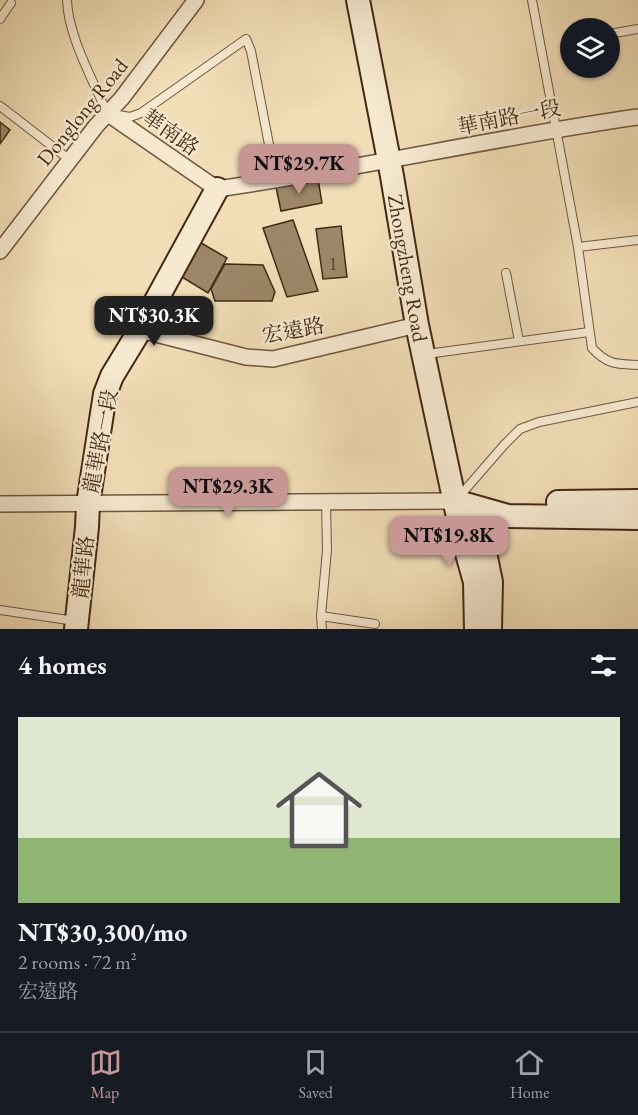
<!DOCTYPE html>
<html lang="en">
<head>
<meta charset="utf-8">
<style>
  body { margin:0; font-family:"EB Garamond","Noto Serif TC",serif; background:#242831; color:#f1f3f6; height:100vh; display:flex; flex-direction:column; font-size:22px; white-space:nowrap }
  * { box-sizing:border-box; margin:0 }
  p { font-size:20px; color:#9ea1a6 }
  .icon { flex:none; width:33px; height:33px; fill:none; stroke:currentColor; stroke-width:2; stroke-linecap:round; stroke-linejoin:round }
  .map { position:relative; height:629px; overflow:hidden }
  .side { display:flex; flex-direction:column; background:#171b24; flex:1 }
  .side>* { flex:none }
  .buttons { position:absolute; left:560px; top:18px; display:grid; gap:12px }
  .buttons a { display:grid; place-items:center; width:60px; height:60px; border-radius:50%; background:#171b24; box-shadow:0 2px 4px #0004; font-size:30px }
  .price { position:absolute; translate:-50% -51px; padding:0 14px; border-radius:12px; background:#c59692; color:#111; font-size:20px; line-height:39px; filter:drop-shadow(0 2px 3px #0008) }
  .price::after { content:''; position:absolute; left:50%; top:36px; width:18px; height:14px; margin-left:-9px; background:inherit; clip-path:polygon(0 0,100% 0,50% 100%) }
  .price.current { background:#222; color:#fff }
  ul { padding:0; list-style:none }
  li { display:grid; align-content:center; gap:12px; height:318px; padding:0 18px }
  li span { display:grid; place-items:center; height:186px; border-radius:0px; color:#555 }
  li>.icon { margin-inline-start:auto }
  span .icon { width:108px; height:108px; fill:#fffc; stroke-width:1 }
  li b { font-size:26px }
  h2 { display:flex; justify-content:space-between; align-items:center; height:72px; padding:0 18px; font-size:26px }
  .menu { display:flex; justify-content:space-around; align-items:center; height:84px; border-top:2px solid #363941; background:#171b24; font-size:16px; color:#9ea1a6 }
  .menu a { display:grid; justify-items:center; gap:3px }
  .menu .current { color:#c59692 }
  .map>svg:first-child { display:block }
</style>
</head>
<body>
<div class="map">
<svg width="638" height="629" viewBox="0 0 638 629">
  <rect width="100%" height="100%" fill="#f1ddb6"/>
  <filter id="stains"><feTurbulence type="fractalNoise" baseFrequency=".00333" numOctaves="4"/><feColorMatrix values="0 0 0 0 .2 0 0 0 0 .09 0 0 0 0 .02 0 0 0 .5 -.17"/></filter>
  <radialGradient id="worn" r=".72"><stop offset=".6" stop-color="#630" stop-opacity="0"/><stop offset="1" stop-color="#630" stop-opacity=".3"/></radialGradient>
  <g fill="#9d8768" stroke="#422a13" stroke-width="1.5">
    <polygon points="0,122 10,130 0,144"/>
    <polygon points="318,179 322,203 281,211 276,187"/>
    <polygon points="293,220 318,291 287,297 263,228"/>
    <polygon points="341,226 347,277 323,279 316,229"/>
    <polygon points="196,240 227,258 208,293 177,274"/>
    <polygon points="225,264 263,265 275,292 272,301 215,301 211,289"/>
  </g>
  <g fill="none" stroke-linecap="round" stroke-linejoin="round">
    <defs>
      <g id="lane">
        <path d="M67 0C68 36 93 80 107 113L130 117 141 113 246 39 251 51 276 181"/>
        <path d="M532 0 578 247 592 348C608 365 616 364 638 365"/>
        <polyline points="0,19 11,3"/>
        <polyline points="609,34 638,29"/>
        <polyline points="0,106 70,160"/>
        <polyline points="578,247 638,240"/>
        <polyline points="506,273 519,341"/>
        <polyline points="427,354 589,332"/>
        <polyline points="458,498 504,445 520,429 539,422 638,402"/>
        <polyline points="0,610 75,621"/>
        <polyline points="321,616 375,624"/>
        <polyline points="322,629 321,616 327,550 326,501"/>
      </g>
      <g id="street">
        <path d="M107 113 217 189C358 169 497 137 638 117"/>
        <polyline points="0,251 96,126 122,98 196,0"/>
        <polyline points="140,330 246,357 273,359 417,325"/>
        <polyline points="0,504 455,501"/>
      </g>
      <g id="secondary">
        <polyline points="358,0 392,176 417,325 462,536 475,582 476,629"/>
        <polyline points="455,501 508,516 638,518"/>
        <polyline points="558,502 638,501"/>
        <polyline points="456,503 481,533 491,582 490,629"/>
        <polyline points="76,629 87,527 88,504 105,394 112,376 140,330 217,189"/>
      </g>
    </defs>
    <use href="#lane" stroke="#6e573c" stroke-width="10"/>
    <use href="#street" stroke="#6e573c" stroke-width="18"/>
    <use href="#secondary" stroke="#422a13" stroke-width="26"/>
    <use href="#lane" stroke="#f6e9d0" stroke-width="8"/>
    <use href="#street" stroke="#f6e9d0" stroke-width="15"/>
    <use href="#secondary" stroke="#f6e9d0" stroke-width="22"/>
  </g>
  <g text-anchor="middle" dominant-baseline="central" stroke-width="4.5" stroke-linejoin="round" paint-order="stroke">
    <g font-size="18" fill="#594128">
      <text x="333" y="263">1</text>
    </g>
    <g font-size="21" fill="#422a13" stroke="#f6e9d0">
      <text transform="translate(82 112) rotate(-51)">Donglong Road</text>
      <text transform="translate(509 117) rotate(-11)">華南路一段</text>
      <text transform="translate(171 132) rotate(35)">華南路</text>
      <text transform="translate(408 268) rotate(80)">Zhongzheng Road</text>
      <text transform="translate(293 330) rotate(-10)">宏遠路</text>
      <text transform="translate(100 441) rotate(-79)">龍華路一段</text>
      <text transform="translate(83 567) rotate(-84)">龍華路</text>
    </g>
  </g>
  <rect width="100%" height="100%" filter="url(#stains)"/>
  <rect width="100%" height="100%" fill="url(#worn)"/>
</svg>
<div class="buttons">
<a><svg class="icon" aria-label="layers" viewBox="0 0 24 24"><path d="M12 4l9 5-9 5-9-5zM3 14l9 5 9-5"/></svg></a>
</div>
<b class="price" style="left:299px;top:195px">NT$29.7K</b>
<b class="price current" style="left:154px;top:347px">NT$30.3K</b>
<b class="price" style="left:228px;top:518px">NT$29.3K</b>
<b class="price" style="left:449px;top:567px">NT$19.8K</b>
</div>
<section class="side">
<h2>4 homes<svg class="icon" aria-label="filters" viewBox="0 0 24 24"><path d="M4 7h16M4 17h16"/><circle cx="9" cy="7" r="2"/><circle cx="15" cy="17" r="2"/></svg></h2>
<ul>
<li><span style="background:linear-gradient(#dfe7d0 65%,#8fb573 0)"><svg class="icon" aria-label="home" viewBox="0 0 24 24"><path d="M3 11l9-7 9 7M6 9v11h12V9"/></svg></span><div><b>NT$30,300/mo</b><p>2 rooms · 72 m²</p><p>宏遠路</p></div></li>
</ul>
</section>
<nav class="menu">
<a class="current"><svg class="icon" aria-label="map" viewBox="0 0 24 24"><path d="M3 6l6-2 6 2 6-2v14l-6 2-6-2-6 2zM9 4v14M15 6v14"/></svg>Map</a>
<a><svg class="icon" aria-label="saved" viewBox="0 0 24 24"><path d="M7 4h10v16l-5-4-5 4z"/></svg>Saved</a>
<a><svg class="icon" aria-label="home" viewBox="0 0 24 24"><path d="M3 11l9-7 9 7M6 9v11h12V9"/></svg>Home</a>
</nav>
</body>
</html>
